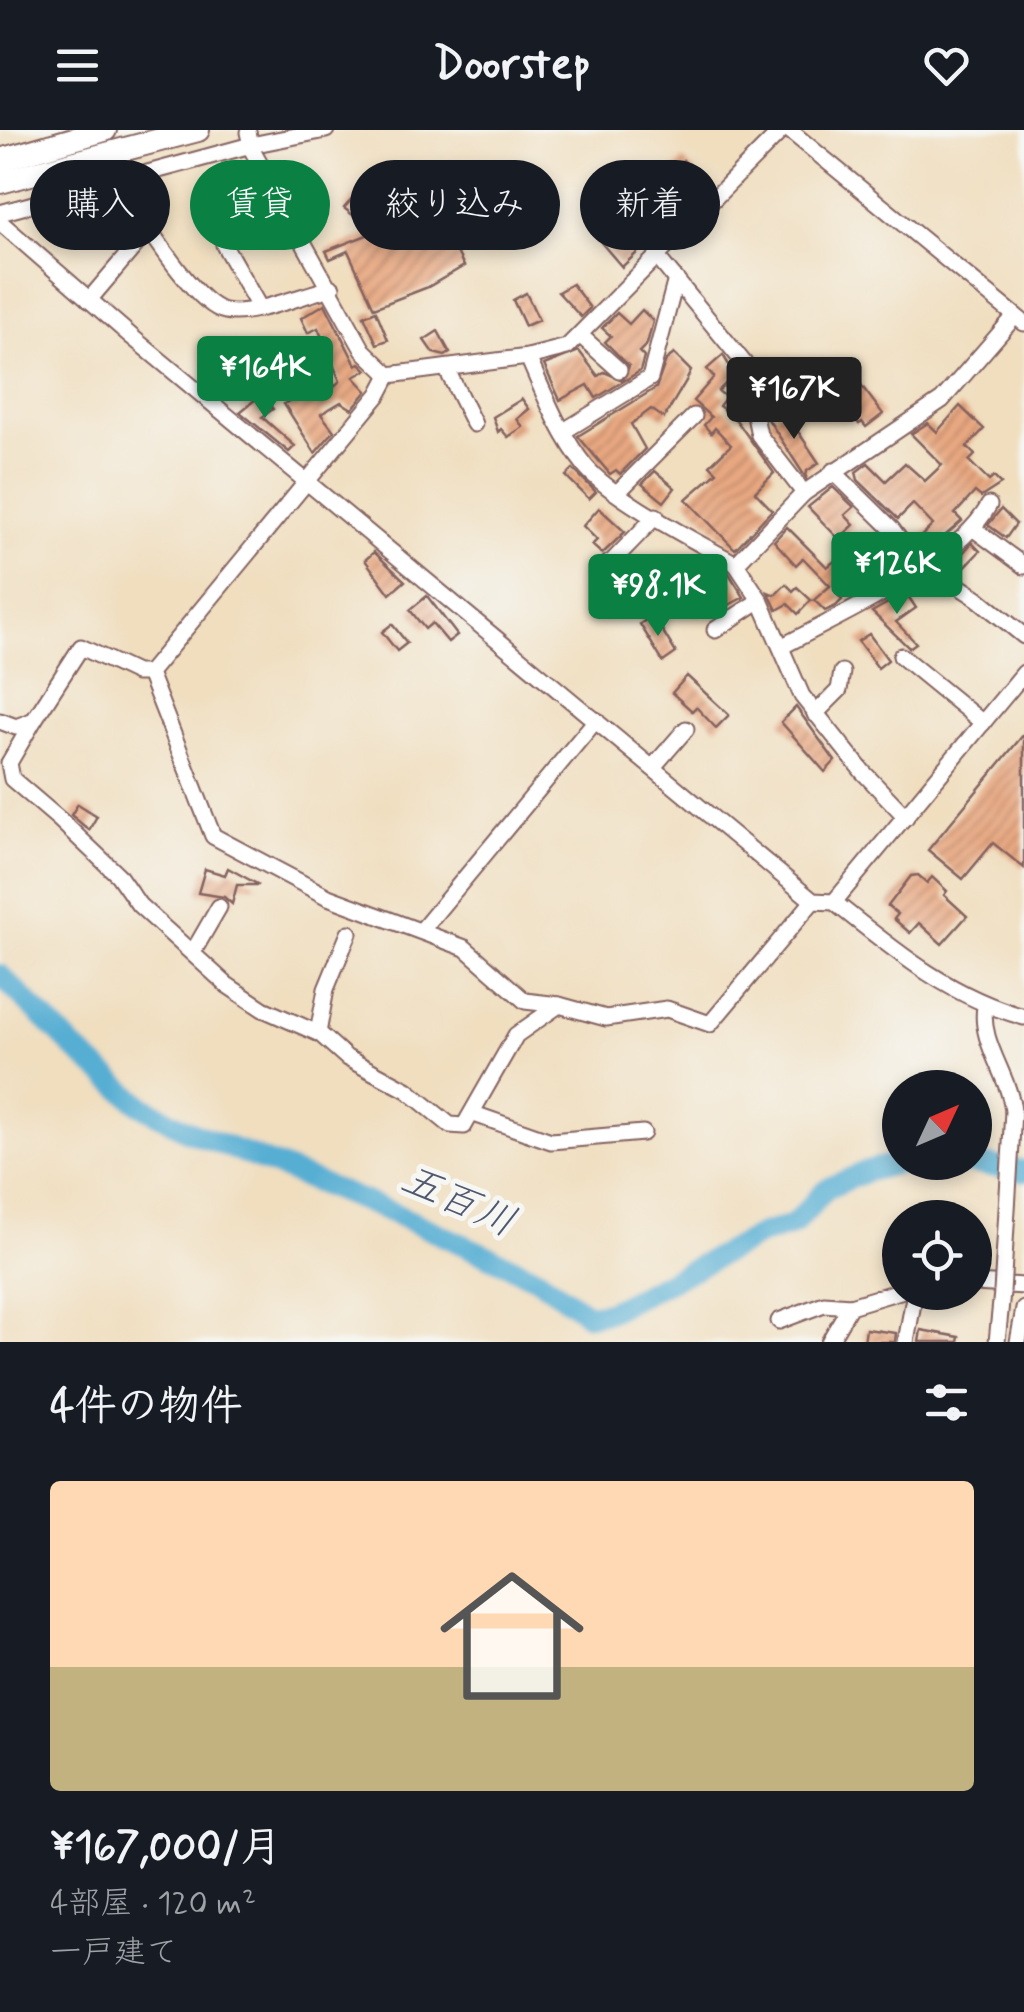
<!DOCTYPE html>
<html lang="ja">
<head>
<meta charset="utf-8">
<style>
  body { margin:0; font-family:Mynerve,"Klee One",sans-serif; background:#242831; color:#f1f3f6; height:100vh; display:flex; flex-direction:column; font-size:38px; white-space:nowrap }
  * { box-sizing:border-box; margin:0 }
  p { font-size:32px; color:#9ea1a6 }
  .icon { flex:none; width:55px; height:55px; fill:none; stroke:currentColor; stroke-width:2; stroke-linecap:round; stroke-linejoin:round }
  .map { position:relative; height:1212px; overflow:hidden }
  .drawer { display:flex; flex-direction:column; background:#171b24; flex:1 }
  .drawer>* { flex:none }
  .hud { position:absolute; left:30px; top:30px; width:965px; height:90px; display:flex; gap:20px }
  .needle { width:65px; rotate:46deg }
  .buttons { position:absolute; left:882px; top:940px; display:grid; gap:20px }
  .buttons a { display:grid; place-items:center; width:110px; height:110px; border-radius:50%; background:#171b24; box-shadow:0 5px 15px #0003; font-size:50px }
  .price { position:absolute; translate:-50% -85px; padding:0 22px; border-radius:10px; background:#0b8043; color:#fff; font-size:32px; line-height:65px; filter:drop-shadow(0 2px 5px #0008) }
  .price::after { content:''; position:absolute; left:50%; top:60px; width:30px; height:22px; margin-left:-15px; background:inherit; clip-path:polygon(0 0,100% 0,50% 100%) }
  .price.selected { background:#222; color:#fff }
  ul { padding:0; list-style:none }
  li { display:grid; align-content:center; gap:20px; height:530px; padding:0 50px }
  li span { display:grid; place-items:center; height:310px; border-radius:10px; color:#555 }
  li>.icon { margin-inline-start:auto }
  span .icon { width:180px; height:180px; fill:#fffc; stroke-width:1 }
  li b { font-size:42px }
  h2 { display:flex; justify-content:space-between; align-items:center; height:120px; padding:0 50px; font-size:42px }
  .tag { padding:0 35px; border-radius:45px; background:#171b24; box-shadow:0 5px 15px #0003; font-size:35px; line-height:90px }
  .tag.selected { background:#0b8043; color:#fff }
  header { display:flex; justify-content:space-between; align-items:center; height:130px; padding:0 50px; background:#171b24; font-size:45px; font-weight:700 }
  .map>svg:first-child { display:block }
</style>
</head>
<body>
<header><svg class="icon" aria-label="menu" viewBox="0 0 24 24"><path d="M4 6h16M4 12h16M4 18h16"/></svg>Doorstep<svg class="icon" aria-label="heart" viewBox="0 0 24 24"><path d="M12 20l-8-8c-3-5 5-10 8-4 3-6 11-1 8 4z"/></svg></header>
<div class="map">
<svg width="1024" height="1212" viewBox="0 0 1024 1212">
  <defs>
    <pattern id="building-hatch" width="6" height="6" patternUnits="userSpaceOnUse" patternTransform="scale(2.5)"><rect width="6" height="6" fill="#e8a881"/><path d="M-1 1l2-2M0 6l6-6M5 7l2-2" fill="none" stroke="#be886a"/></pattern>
  </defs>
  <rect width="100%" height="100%" fill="#f6f6f2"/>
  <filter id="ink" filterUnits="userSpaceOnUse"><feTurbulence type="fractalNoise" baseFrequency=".01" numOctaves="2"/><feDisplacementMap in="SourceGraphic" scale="20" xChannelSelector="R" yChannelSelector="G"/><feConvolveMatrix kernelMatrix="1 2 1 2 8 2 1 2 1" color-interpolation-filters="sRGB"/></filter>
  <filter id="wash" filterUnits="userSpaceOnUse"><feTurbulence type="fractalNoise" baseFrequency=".0048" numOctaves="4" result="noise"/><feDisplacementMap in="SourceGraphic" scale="40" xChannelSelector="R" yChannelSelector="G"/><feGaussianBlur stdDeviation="2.25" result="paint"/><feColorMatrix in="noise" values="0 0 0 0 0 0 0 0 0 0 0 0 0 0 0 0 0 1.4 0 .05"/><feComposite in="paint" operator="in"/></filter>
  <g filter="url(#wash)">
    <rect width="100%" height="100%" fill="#f0debf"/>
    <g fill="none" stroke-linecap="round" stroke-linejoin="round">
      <g stroke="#57aed3" stroke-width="22">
        <polyline points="0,845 76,920 141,975 186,1000 395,1084 539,1149 588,1185 608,1182 762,1104 793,1095 826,1059 867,1041 902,1032"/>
        <polyline points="964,1032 1024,1041"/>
      </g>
    </g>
    <g id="blocks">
      <g fill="url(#building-hatch)">
        <polygon points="683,30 710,57 697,70 668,45"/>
        <polygon points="364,56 373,64 354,86 344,78"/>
        <polygon points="400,92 405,103 418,95 429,114 448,105 464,136 428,157 374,178 348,121 330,129 326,121"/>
        <polygon points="600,95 606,103 611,98 617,104 629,96 636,103 630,108 640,120 622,137 592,102"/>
        <polygon points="572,154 590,178 581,187 558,162"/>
        <polygon points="526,163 539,190 525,196 513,170"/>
        <polygon points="325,174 356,235 360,233 367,240 354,247 367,261 352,279 341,272 321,284 334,301 315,323 284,274 315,256 322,268 340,251 318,198 308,203 301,188"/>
        <polygon points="642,180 653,191 647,214 639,222 644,227 640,241 596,268 588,255 560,270 544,235 579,221 598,246 604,242 623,250 629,236 605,212 611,206 602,198 617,183 629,194"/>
        <polygon points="376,181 388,210 377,214 364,186"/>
        <polygon points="438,201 450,223 445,226 433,223 424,210"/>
        <polygon points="674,224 691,241 686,251 664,288 651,279 631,294 645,319 620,344 616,340 610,344 578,306 656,258 666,230"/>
        <polygon points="723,225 735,245 718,261 726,267 719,276 734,287 774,343 755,362 772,380 735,419 686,369 717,342 710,335 731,315 715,298 711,303 704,295 711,287 693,271 714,247 707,239"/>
        <polygon points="845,234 883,284 866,297 862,292 859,294 853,286 856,284 828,247"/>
        <polygon points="262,264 273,279 262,287 295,316 289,322 240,282"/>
        <polygon points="522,269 529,279 517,289 523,297 508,307 501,299 498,302 493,287"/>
        <polygon points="960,276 984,299 967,317 975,325 969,331 989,351 994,347 1001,354 981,367 975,362 955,384 962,391 925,423 915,412 933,395 913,374 898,389 858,350 856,342 868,333 886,351 905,333 925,351 942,335 911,304 928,293 937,302"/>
        <polygon points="783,279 819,333 807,341 806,348 768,289"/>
        <polygon points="573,339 596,362 589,369 566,346"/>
        <polygon points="655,341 675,358 664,372 642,354"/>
        <polygon points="833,357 854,377 845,385 854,395 839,409 808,377"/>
        <polygon points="599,378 625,402 602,424 592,415 597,410 583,396"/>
        <polygon points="1001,379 1016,394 1006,408 988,395"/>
        <polygon points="787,397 827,437 846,422 860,440 834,460 842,470 836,476 825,481 814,470 830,456 803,428 796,435 774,411"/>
        <polygon points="972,413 980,421 959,443 950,437"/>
        <polygon points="374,422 405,451 390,464 365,430"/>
        <polygon points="717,436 728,442 744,467 729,475 720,465 697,486 690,479 686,482 677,471"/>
        <polygon points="786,454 793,461 797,457 811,470 798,484 788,474 777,480 768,462 775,465"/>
        <polygon points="906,463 916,478 896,492 916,513 909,518 872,482"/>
        <polygon points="427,466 457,505 448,512 432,493 425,499 410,480"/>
        <polygon points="653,485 676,523 663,532 640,494"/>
        <polygon points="392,494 407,513 397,521 382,502"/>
        <polygon points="869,504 888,530 878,538 858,511"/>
        <polygon points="687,546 729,585 716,598 696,577 692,581 672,563"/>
        <polygon points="796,577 835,631 825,642 781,592"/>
        <polygon points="1024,604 1024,738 993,713 963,749 928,720"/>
        <polygon points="78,674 97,686 89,700 71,685"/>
        <polygon points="228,738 259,755 237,755 232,774 224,767 198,763 205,739 225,745"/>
        <polygon points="918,745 927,753 932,747 947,761 944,765 967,786 942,814 919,793 910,803 894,789 898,784 888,776 911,746"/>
        <polygon points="866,1199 896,1203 895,1212 864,1212"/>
        <polygon points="921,1200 959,1207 958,1212 919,1212"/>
      </g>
    </g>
  </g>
  <g filter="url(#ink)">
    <use href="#blocks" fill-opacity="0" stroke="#84625f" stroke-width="2.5"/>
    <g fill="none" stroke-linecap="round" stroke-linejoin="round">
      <defs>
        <g id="minor">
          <polyline points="789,0 1024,193"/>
          <polyline points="248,2 252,20 363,220 389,245 528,227 567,217 782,0"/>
          <path d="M116 50C137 79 193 175 225 181 250 187 305 164 332 158"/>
          <polyline points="0,83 251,15 326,0"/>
          <path d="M0 92 132 207 813 771 834 772C894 820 948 866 1024 887"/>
          <polyline points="224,115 259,177"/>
          <polyline points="658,128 744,233 759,305 804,363"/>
          <polyline points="89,170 150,98"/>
          <polyline points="581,206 619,240"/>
          <path d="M528 227C544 264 560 305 586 337 614 370 696 411 736 434L804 363 942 270 1015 186"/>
          <polyline points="446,238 474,294"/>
          <polyline points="389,245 379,264 149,543 213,706 328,767 465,818 525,871 559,875 606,888 667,879 710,894 813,771"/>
          <polyline points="564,301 650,248 676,149"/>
          <polyline points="833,341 891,398 921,438"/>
          <polyline points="618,362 694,286"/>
          <polyline points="974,399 1024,436"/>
          <polyline points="609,433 640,461"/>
          <polyline points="736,434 760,470 802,566 863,642 906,687"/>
          <polyline points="926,435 977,468 1024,506"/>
          <polyline points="599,445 656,386"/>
          <polyline points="715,500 760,470"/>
          <path d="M781 517C841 484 957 434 989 375"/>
          <polyline points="901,526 983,593"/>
          <polyline points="815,584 839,560 842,542"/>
          <polyline points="34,590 9,633 12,649 60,690 118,745 139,775 227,855 263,879 320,904 347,928 407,960 450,995 464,996 516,905 559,875"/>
          <polyline points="0,591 16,597 34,590 81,517 136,543 149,543"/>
          <polyline points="653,637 686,599"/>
          <polyline points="834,772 1024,543"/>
          <polyline points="421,801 596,590"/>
          <polyline points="193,822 219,777"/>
          <path d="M985 877C979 912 1009 945 1013 981"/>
          <polyline points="318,903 326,859 349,803"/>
          <polyline points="474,984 551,1011 643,1003"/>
          <polyline points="975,1153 1024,1156"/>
          <polyline points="779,1191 824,1174 850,1176"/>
          <polyline points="829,1212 850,1176 900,1161"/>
          <polyline points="906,1212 915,1162"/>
          <polyline points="997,1212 1002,1162"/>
          <polyline points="1018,1212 1024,1179"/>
        </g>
        <g id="highway">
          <polyline points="0,30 105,0"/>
          <polyline points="0,52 198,0"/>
        </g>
      </defs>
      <use href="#minor" stroke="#84625f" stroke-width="19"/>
      <use href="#highway" stroke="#84625f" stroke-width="26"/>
      <use href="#minor" stroke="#fff" stroke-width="15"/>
      <use href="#highway" stroke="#fff" stroke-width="22"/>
      <defs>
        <polyline id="minor-bridge" points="1002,1162 1013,981"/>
      </defs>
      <use href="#minor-bridge" stroke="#84625f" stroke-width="19" stroke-linecap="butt"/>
      <use href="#minor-bridge" stroke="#fff" stroke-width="15"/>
    </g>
  </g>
  <g text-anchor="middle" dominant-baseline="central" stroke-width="10" stroke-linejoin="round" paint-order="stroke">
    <g font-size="40" font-style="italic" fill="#4f586e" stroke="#f6f6f2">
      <text transform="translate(458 1072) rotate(24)">五百川</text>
    </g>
  </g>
</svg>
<div class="buttons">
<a><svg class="needle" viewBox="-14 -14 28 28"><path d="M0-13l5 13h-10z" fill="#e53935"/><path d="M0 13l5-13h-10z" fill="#9ea1a6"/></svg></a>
<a><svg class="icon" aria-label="locate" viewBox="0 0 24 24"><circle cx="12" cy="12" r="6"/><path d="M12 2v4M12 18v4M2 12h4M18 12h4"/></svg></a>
</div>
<b class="price" style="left:265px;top:291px">¥164K</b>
<b class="price selected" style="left:794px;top:312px">¥167K</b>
<b class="price" style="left:897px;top:487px">¥126K</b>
<b class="price" style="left:658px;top:509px">¥98.1K</b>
<div class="hud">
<a class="tag">購入</a>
<a class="tag selected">賃貸</a>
<a class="tag">絞り込み</a>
<a class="tag">新着</a>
</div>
</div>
<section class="drawer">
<h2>4件の物件<svg class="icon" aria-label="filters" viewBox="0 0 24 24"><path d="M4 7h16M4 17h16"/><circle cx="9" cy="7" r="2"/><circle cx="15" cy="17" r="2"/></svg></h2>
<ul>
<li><span style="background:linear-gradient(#ffd9b3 60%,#c2b280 0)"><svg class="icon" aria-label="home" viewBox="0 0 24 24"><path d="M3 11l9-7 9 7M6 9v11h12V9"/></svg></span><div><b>¥167,000/月</b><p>4部屋 · 120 m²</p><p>一戸建て</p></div></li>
</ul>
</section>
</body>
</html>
